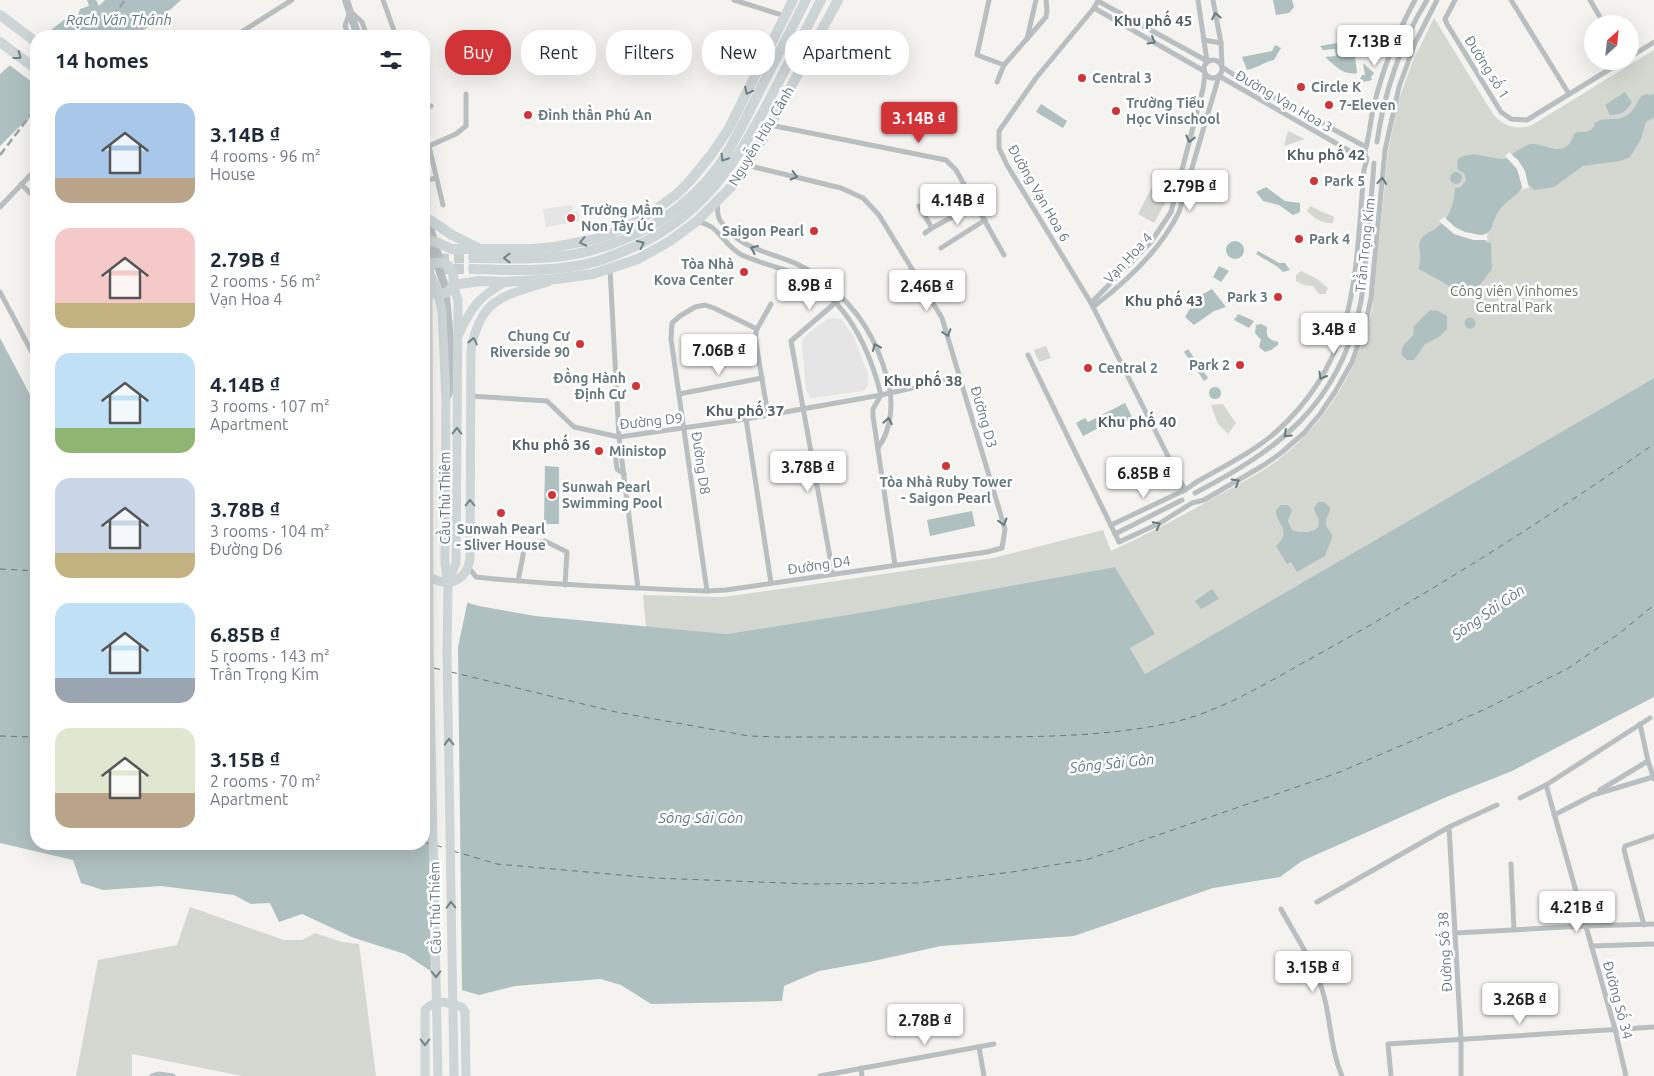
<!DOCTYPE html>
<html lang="en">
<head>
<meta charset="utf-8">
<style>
  body { margin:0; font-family:Ubuntu,sans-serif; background:#f2f2f3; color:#1f2937; height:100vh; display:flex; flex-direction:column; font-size:19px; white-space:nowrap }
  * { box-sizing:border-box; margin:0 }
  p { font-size:16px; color:#747a83 }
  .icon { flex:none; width:28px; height:28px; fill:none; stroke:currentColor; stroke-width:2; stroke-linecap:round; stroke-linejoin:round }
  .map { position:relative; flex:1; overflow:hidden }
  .details { position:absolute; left:30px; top:30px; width:400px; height:820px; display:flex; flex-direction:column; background:#fff; border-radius:20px; box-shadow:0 5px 20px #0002 }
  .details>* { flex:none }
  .guide { position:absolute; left:445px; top:30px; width:475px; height:45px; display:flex; gap:10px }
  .needle { width:32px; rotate:27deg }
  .fabs { position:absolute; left:1584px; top:15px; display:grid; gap:10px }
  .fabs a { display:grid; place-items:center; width:55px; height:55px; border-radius:50%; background:#fff; box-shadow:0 5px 20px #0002; font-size:25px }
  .price { position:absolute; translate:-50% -42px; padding:0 11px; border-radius:5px; background:#fff; color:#222; font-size:16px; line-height:32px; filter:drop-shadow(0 1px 2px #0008) }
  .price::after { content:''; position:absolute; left:50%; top:30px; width:15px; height:11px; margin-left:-8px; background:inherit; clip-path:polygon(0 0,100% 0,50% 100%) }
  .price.active { background:#d13337; color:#fff }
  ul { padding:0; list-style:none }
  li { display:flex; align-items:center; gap:15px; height:125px; padding:0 25px }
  li span { display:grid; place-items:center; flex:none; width:140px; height:100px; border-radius:15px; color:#555 }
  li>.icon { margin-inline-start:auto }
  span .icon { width:60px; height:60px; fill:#fffc; stroke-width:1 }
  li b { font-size:21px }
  h2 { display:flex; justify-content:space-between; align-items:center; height:60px; padding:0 25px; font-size:21px }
  .pill { padding:0 18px; border-radius:20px; background:#fff; box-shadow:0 5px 20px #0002; font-size:18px; line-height:45px }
  .pill.active { background:#d13337; color:#fff }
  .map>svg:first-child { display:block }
</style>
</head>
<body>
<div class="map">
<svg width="1654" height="1076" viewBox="0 0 1654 1076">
  <rect width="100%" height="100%" fill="#f4f3f0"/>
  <g fill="#e4e5e4">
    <polygon points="572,205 573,212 578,211 580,221 546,227 543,209"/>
    <polygon points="831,318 841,319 853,335 868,375 868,386 863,391 811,398 806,390 802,343 804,337 810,332 826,320"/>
  </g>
  <g fill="#d5d8d0">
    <path d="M1434 18 1493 114C1503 126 1517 131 1532 125L1654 50V378L1145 674 1130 648 1154 634 1115 567 865 612 727 634 646 627 643 595 723 597 802 586 993 558 1103 530 1111 551C1148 534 1184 515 1219 495 1239 484 1260 473 1278 460 1328 421 1356 372 1372 311L1388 152 1398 102 1412 63Z"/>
    <polygon points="1288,131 1305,139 1284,146"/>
    <polygon points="1152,187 1169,196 1154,223 1138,214"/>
    <path d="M1310 206 1334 217 1333 223C1322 224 1314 218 1307 211Z"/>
    <polygon points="1301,271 1317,279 1328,288 1325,294 1319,294 1313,286 1304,285 1296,281 1296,275"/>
    <polygon points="1046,346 1051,358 1039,362 1034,350"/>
    <polygon points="1223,404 1236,423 1228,434 1218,424 1211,405"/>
    <polygon points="190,907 284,940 302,940 315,933 342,942 359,944 376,1076 242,1076 132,1054 132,1076 76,1076 98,960 177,945"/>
  </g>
  <g fill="#afc0c0">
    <polygon points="87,0 96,0 99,6 105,0 181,0 171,9 136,36 43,36 64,20 77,19 80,9 89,6"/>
    <polygon points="1273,0 1292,0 1294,7 1289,13 1276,15"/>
    <polygon points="36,42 36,113 17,129 0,146 0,74"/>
    <path d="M1337 43 1356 53 1355 57 1357 73C1344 76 1334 65 1325 57L1336 56 1335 49 1323 50 1320 46Z"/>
    <path d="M1275 45 1281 48 1274 60C1264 62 1257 68 1247 70L1242 57 1272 51Z"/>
    <polygon points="1363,63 1374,73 1371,77 1372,80 1364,82 1360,79 1362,75 1365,75"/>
    <path d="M1625 92 1632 102C1627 111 1621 115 1610 115L1605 105Z"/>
    <path d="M1647 94 1648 95 1654 94V118L1646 122 1641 139 1630 157 1620 161 1583 166 1554 187 1534 190 1529 185 1522 186C1519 195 1512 197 1505 204 1497 211 1494 220 1491 230L1484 234 1485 242 1491 243 1492 269 1473 294 1462 296 1441 281 1419 269C1419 264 1421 259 1420 253 1420 248 1418 246 1420 241 1423 234 1429 233 1435 229 1450 218 1454 205 1455 188L1461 187 1466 180 1464 173 1457 169 1458 159C1473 149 1488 159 1504 159 1512 155 1523 145 1532 144 1544 143 1558 156 1569 144 1572 141 1573 136 1575 133 1583 131 1587 134 1594 127V124C1605 114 1620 125 1632 111 1636 106 1638 101 1641 96Z"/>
    <polygon points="1041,104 1067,121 1063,128 1036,112"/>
    <circle cx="1456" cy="178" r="6"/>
    <polygon points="1266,187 1285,201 1300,203 1300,212 1293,215 1279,205 1263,201 1256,192"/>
    <circle cx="1235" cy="250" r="9"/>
    <polygon points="1258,251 1279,263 1285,263 1290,270 1283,272 1278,267 1256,254"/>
    <polygon points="1219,266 1229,271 1221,282 1213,277"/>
    <polygon points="1212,289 1226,307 1214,311 1194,325 1185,317 1196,298"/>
    <polygon points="1430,310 1438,311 1447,316 1447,329 1439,337 1425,344 1414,360 1407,360 1401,354 1403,346 1413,335 1414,326"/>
    <polygon points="1238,314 1254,321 1249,328 1234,320"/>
    <circle cx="1470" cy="323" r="5.5"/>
    <path d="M1261 324 1267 327C1266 337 1268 339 1278 342V345L1271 350 1265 352 1259 347 1261 340 1255 333 1256 325Z"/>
    <polygon points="0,338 36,406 36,844 424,844 424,590 479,606 535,616 727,634 865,612 1115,567 1155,634 1130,648 1145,674 1654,378 1654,697 1512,771 1444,798 1302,861 1280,877 1213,888 1074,936 941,946 869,962 819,971 784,986 782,1001 651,1004 621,985 600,979 515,986 479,995 458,989 405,954 354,938 302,914 279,922 270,903 251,904 234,895 161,886 103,890 81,883 73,860 0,843"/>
    <polygon points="1188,349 1208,378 1204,381 1184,352"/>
    <circle cx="1215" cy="393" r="6"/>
    <polygon points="1125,403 1133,419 1123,423 1120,417 1083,436 1076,423 1085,418 1088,422"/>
    <polygon points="545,466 559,467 559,524 544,524"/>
    <path d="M1320 502H1324L1330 507C1331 513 1326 516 1326 522 1325 528 1332 531 1332 537 1332 539 1326 553 1325 556L1297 572 1291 562 1287 564 1276 546C1293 531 1276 524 1276 510L1281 505H1288L1292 510 1288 521 1292 530C1298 533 1318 534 1319 524 1320 518 1315 514 1314 509L1317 503Z"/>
    <polygon points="972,511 975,526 930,536 927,520"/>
    <polygon points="1212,589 1219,599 1201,609 1195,601"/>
  </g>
  <g fill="#f4f3f0">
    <polygon points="36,39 36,85 8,64"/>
    <polygon points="1509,152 1518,160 1525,171 1529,188 1524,189 1523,190 1517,169 1505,156"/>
    <polygon points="1444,217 1455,227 1465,232 1480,235 1489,234 1487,236 1487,239 1489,240 1473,240 1454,234 1439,221"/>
    <polygon points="425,588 468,600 458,647 462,993 456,991 431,975"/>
  </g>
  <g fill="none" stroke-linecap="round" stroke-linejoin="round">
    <g stroke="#617b7b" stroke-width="1" stroke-dasharray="6 5" stroke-linecap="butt">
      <polyline points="0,569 36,571"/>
      <polyline points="434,668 442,670"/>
      <path d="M451 672 616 712 749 736 778 737C841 737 905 737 969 737 1034 737 1101 737 1165 724 1218 714 1270 681 1317 655 1433 591 1545 520 1654 444"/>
      <polyline points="0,736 36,737"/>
      <polyline points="424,842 430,844"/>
      <polyline points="436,845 447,849"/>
      <polyline points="453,851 497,864 654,878 811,884 918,883 1012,872 1089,859 1340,772 1481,711 1567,669 1620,633 1654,605"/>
    </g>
    <g stroke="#c9cfce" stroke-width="10" stroke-dasharray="10 5" stroke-linecap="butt">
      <polyline points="424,259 473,258"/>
      <polyline points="424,269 473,269"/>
    </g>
    <g stroke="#b9bfc0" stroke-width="5">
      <polyline points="383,0 396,36"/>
      <polyline points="734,0 785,16"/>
      <polyline points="989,0 977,55 1004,65"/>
      <polyline points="1198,0 1207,61"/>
      <polyline points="1213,0 1221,43 1222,67 1242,80 1366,147"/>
      <polyline points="1455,0 1445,19 1447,24 1501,112 1511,119 1527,120 1623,61"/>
      <polyline points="1511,0 1569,94"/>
      <polyline points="1590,0 1604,24"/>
      <polyline points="1094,8 1204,71"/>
      <polyline points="235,36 292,0"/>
      <polyline points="349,36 345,26 350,11 362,22 367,36"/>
      <polyline points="1027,39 1036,0"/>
      <polyline points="1204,40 1221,43"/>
      <polyline points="1630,57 1654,42"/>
      <circle cx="1213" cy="69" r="9"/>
      <polyline points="997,82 1004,65 1046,17 1047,10 1046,0"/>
      <polyline points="424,108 431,106"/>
      <polyline points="770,125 946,160 956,170 1004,255"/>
      <path d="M1377 142C1384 93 1401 42 1427 0"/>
      <path d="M1366 157C1363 151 1366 149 1367 143 1370 130 1371 117 1374 105 1383 68 1397 33 1415 0"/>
      <polyline points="424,181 436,178"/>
      <polyline points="21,184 36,199"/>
      <polyline points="424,202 442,263"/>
      <path d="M717 203C718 208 717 214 719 218 720 222 725 226 728 230 747 251 774 253 799 265 808 269 819 277 827 284 859 310 877 340 887 378 894 400 892 429 878 448"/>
      <polyline points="443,205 429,146 456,134 466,126 466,94"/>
      <polyline points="919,206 932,228 976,204"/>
      <polyline points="0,207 36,169"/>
      <path d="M697 221C702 223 710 225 714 229 723 237 731 250 742 255 759 263 779 267 796 274 845 296 869 347 881 395L873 409V416L895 565"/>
      <polyline points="925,233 932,228"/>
      <polyline points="941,248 985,220"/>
      <polyline points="610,269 619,437 638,588"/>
      <polyline points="0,292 36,360"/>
      <polyline points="1091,303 1151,242 1171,212 1203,89 1205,74"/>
      <path d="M1093 307C1126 282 1161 249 1179 212L1219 76 1353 153 1365 157"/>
      <polyline points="1028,355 1119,542 1160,523 1192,503 1204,500 1264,465 1281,453 1304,433 1320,414 1335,392 1352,362 1366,322 1371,298 1385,150 1399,87 1415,43 1437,0"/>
      <polyline points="679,394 762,378"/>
      <polyline points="470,396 547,401 574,427 619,437 746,419 881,395 961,377"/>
      <polyline points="768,415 755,337 757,329 771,304"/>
      <polyline points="746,419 771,583"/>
      <polyline points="620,448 615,452 617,469 624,474"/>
      <polyline points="1185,490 1091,303 1007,165 999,148 999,131 1036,78 1094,8 1098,1 1207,61"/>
      <path d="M1195 493C1278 450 1337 406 1359 310 1364 290 1365 270 1366 250 1369 221 1372 192 1374 163"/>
      <path d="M1111 525 1185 490 1195 483C1222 467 1252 453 1276 432 1359 358 1355 272 1364 170L1367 159"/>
      <polyline points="1115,534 1182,500"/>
      <path d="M469 568 476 577C553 585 630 588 707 591L726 590 987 552 1002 548 1005 529 942 318 879 215 863 198 841 188 746 165"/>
      <polyline points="833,574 791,341 842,297"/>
      <polyline points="518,581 525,545 545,541 567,552 565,585"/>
      <polyline points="707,591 671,339 672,323 680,316 695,307 705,305 714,308 757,329"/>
      <polyline points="1648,761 1654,779"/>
      <polyline points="1546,785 1615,1029 1626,1076"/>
      <polyline points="1600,790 1648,761 1640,724"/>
      <polyline points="1520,798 1546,785 1650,718"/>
      <polyline points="1554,815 1593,795 1653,777"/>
      <polyline points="1449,827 1461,1039 1461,1076"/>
      <polyline points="1511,864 1514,930"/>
      <polyline points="1317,902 1449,827 1497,805"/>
      <path d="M1281 909C1296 937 1316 965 1324 996 1331 1023 1331 1051 1342 1076"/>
      <polyline points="1644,925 1624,850 1625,846 1654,836"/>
      <polyline points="1455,933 1585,926 1654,924"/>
      <polyline points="1591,946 1654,944"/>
      <polyline points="979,1047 984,1076"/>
      <polyline points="861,1068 862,1076"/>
      <polyline points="152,1076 159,1074 173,1076"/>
      <polyline points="820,1076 994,1044"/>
      <polyline points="1391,1076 1388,1044 1654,1027"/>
    </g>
    <g stroke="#b9bfc0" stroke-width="8">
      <polyline points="346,0 358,36"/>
      <polyline points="424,227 445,286 450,339 450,390 448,395"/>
    </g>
    <g stroke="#ced5d6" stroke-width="9">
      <polyline points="424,265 431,276 437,288 442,312 446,400 445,563 448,583 447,651 454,1076"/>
      <polyline points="428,290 429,642 438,1076"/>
      <path d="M459 334C472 306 478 298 505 282"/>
      <path d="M426 574C445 589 466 583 470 559L471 350C480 298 503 296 548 282"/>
      <polyline points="448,583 456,563 458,300 453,285"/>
      <path d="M425 1076V1010C438 997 446 1003 462 1007L465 1012 466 1076"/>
    </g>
    <g stroke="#ced5d6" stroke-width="10">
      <polyline points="0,15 36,42"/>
      <polyline points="0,42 36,69"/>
      <polyline points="430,220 452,235 478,248"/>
      <polyline points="424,240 436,242 452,249 532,249 555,247 595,239 610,234 641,219 658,208 677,194 689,182 711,155 728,130 793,0"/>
      <path d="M473 258C503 258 535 260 564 256 625 247 684 215 720 164 735 142 746 118 758 94 774 63 790 31 806 0"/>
      <path d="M473 269C507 270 542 272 575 266 592 264 607 258 622 252 703 220 738 161 776 87 791 58 806 29 821 0"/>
      <path d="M424 273C426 268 429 264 435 263 457 258 461 294 439 294 431 294 427 290 424 283"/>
      <polyline points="453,285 480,281 505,282 556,279 593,274 638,259 670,241 697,221 734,184 746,165 762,140 838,0"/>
    </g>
    <g stroke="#9ba4a6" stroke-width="2.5" stroke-dasharray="8 4" stroke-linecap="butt">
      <polyline points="98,36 125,0"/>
      <polyline points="0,155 36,108"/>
    </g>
  </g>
  <defs><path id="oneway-chevron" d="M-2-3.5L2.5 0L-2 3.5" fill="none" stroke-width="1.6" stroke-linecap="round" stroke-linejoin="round" transform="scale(1.25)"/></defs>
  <g stroke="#667a7e">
    <use href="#oneway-chevron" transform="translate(1216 16) rotate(-100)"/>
    <use href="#oneway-chevron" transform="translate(1152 41) rotate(30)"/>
    <use href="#oneway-chevron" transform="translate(1190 139) rotate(104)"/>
    <use href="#oneway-chevron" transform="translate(794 176) rotate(14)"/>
    <use href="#oneway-chevron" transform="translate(1382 181) rotate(-85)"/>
    <use href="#oneway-chevron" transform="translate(754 249) rotate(-157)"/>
    <use href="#oneway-chevron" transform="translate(947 333) rotate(72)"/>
    <use href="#oneway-chevron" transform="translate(876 347) rotate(-112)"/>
    <use href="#oneway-chevron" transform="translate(1322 376) rotate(120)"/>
    <use href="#oneway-chevron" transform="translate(888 421) rotate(-80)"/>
    <use href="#oneway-chevron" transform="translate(1287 434) rotate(137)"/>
    <use href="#oneway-chevron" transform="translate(1236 482) rotate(-30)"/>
    <use href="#oneway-chevron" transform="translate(1003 522) rotate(75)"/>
    <use href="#oneway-chevron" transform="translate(1157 525) rotate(-27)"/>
  </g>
  <g stroke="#708387">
    <use href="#oneway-chevron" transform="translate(18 56) rotate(37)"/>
    <use href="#oneway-chevron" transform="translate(748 91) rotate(117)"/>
    <use href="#oneway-chevron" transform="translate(724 158) rotate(122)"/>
    <use href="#oneway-chevron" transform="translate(583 242) rotate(168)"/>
    <use href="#oneway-chevron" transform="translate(641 244) rotate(-25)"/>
    <use href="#oneway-chevron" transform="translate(507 258) rotate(180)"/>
    <use href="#oneway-chevron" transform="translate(473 341) rotate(-78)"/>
    <use href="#oneway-chevron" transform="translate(457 431) rotate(-89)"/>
    <use href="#oneway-chevron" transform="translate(470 503) rotate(-90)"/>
    <use href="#oneway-chevron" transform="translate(449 742) rotate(-91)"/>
    <use href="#oneway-chevron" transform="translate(451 905) rotate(-91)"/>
    <use href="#oneway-chevron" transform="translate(436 974) rotate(89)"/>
    <use href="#oneway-chevron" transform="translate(425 1042) rotate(90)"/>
  </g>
  <g fill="#d13337" stroke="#fff" stroke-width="2">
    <circle cx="1082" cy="78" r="5"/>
    <circle cx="1301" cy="87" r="5"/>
    <circle cx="1329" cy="105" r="5"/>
    <circle cx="1116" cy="111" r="5"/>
    <circle cx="528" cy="115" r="5"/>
    <circle cx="1314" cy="181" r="5"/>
    <circle cx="571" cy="218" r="5"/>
    <circle cx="814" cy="231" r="5"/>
    <circle cx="1299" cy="239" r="5"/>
    <circle cx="744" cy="272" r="5"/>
    <circle cx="1278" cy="297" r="5"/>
    <circle cx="580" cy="344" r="5"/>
    <circle cx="1240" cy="365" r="5"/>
    <circle cx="1088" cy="368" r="5"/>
    <circle cx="636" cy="386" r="5"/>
    <circle cx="599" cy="451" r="5"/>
    <circle cx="946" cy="466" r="5"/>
    <circle cx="552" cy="495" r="5"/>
    <circle cx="501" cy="513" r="5"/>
  </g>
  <g text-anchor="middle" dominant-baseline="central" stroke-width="5" stroke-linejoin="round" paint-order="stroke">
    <g font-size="14" fill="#667a7e" stroke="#fff">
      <text transform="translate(1487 67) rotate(58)">Đường số 1</text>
      <text transform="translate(1284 101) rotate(30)">Đường Vạn Hoa 3</text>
      <text transform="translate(761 136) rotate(-59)">Nguyễn Hữu Cảnh</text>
      <text transform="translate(1039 193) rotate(60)">Đường Vạn Hoa 6</text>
      <text transform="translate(1365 245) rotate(-84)">Trần Trọng Kim</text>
      <text transform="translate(1128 258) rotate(-47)">Vạn Hoa 4</text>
      <text transform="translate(984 417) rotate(74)">Đường D3</text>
      <text transform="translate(651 421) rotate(-6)">Đường D9</text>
      <text transform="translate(701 463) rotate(82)">Đường D8</text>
      <text transform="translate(445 498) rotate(-90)">Cầu Thủ Thiêm</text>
      <text transform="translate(819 565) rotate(-8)">Đường D4</text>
      <text transform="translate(435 908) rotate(-91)">Cầu Thủ Thiêm</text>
      <text transform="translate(1445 952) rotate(-93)">Đường Số 38</text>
      <text transform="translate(1618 1000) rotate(75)">Đường Số 34</text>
    </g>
    <g font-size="14" font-weight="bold" fill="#667a7e" stroke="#fff" text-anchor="start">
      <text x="1092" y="78">Central 3</text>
      <text x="1311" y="87">Circle K</text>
      <text x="1126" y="103">Trường Tiểu<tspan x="1126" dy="16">Học Vinschool</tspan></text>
      <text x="1339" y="105">7-Eleven</text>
      <text x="538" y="115">Đình thần Phú An</text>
      <text x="1324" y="181">Park 5</text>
      <text x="581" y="210">Trường Mầm<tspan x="581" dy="16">Non Tây Úc</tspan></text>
      <text x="804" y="231" text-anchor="end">Saigon Pearl</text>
      <text x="1309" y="239">Park 4</text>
      <text x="734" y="264" text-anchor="end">Tòa Nhà<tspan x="734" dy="16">Kova Center</tspan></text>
      <text x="1268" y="297" text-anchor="end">Park 3</text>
      <text x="570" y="336" text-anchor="end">Chung Cư<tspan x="570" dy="16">Riverside 90</tspan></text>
      <text x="1230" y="365" text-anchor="end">Park 2</text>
      <text x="1098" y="368">Central 2</text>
      <text x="626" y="378" text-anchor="end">Đồng Hành<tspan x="626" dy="16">Định Cư</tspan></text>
      <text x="609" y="451">Ministop</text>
      <text x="946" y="482" text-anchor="middle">Tòa Nhà Ruby Tower<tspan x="946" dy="16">- Saigon Pearl</tspan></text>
      <text x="562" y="487">Sunwah Pearl<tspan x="562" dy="16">Swimming Pool</tspan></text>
      <text x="501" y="529" text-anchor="middle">Sunwah Pearl<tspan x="501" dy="16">- Sliver House</tspan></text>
    </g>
    <g font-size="14" fill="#6c7664" stroke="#fff">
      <text x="1514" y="291">Công viên Vinhomes<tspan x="1514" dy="16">Central Park</tspan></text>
    </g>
    <g font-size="15" font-style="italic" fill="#617b7b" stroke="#fff">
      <text x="119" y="19">Rạch Văn Thánh</text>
      <text transform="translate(1488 612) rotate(-35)">Sông Sài Gòn</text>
      <text transform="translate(1112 763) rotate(-6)">Sông Sài Gòn</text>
      <text x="701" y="817">Sông Sài Gòn</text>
    </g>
    <g font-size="15" font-weight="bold" fill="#536164" stroke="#fff">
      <text x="1153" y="20">Khu phố 45</text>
      <text x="1326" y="154">Khu phố 42</text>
      <text x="1164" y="300">Khu phố 43</text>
      <text x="923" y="380">Khu phố 38</text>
      <text x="745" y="410">Khu phố 37</text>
      <text x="1137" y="421">Khu phố 40</text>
      <text x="551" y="444">Khu phố 36</text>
    </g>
  </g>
</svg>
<div class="fabs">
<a><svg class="needle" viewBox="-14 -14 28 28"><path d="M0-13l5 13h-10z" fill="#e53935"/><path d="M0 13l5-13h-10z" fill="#747a83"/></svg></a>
</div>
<b class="price" style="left:1375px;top:67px">7.13B ₫</b>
<b class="price active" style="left:919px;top:144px">3.14B ₫</b>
<b class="price" style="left:1190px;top:212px">2.79B ₫</b>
<b class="price" style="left:958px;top:226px">4.14B ₫</b>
<b class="price" style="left:810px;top:311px">8.9B ₫</b>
<b class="price" style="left:927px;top:312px">2.46B ₫</b>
<b class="price" style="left:1334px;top:355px">3.4B ₫</b>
<b class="price" style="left:719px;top:376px">7.06B ₫</b>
<b class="price" style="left:808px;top:493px">3.78B ₫</b>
<b class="price" style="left:1144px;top:499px">6.85B ₫</b>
<b class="price" style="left:1577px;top:933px">4.21B ₫</b>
<b class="price" style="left:1313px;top:993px">3.15B ₫</b>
<b class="price" style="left:1520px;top:1025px">3.26B ₫</b>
<b class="price" style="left:925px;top:1046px">2.78B ₫</b>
<div class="guide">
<a class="pill active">Buy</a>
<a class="pill">Rent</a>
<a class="pill">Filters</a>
<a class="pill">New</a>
<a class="pill">Apartment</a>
</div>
<section class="details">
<h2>14 homes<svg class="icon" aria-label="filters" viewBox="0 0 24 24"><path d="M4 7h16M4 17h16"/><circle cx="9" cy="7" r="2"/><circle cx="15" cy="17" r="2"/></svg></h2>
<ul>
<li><span style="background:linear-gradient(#a9c7e8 75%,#b9a48a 0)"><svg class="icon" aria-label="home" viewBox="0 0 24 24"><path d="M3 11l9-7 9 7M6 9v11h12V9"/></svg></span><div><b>3.14B ₫</b><p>4 rooms · 96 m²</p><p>House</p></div></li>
<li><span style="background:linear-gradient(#f6c9c9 75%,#c2b280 0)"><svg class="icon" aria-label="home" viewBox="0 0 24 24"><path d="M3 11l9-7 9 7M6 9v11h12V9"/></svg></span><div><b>2.79B ₫</b><p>2 rooms · 56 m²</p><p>Vạn Hoa 4</p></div></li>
<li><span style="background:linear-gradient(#bfe0f5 75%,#8fb573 0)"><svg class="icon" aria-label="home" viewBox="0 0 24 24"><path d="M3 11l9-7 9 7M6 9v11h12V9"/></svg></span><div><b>4.14B ₫</b><p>3 rooms · 107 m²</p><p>Apartment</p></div></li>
<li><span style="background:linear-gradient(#c9d6e8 75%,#c2b280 0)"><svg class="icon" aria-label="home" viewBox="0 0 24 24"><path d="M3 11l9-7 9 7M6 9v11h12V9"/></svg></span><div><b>3.78B ₫</b><p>3 rooms · 104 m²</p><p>Đường D6</p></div></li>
<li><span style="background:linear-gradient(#bfe0f5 75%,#9aa5b1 0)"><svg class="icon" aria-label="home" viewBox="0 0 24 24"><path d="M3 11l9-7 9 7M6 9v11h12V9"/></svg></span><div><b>6.85B ₫</b><p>5 rooms · 143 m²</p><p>Trần Trọng Kim</p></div></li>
<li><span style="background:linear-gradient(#dfe7d0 65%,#b9a48a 0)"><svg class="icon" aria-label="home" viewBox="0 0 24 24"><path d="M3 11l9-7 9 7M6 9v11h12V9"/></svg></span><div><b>3.15B ₫</b><p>2 rooms · 70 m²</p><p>Apartment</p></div></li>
</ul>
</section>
</div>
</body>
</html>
